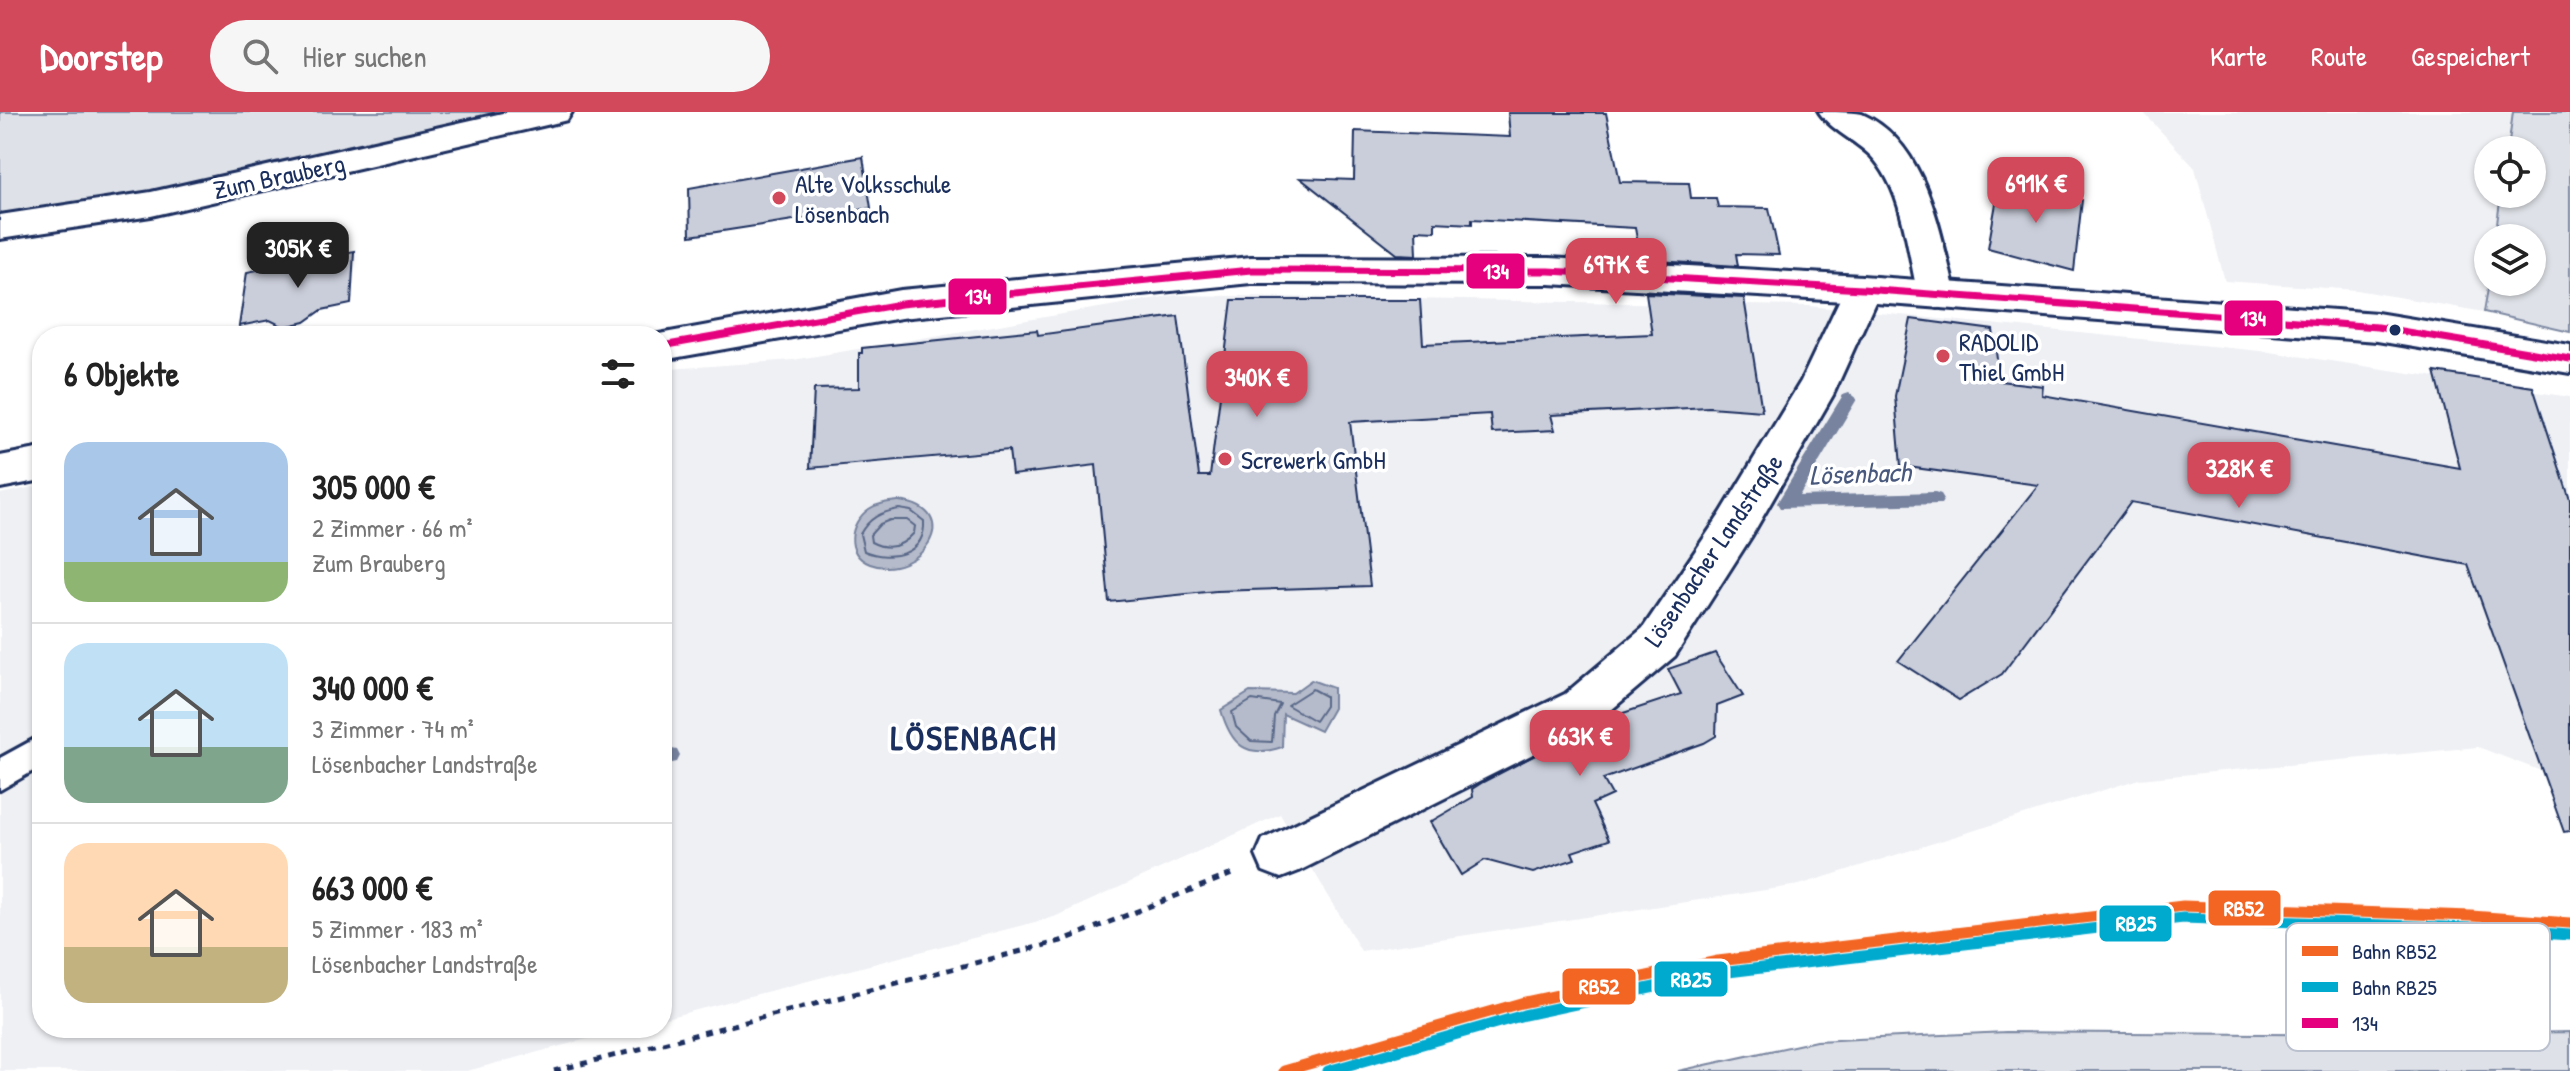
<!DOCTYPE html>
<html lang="de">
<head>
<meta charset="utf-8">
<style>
  body { margin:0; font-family:"Patrick Hand",sans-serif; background:#f6f6f6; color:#222; height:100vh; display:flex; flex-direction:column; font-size:30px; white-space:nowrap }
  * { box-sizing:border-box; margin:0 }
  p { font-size:26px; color:#767676 }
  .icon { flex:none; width:44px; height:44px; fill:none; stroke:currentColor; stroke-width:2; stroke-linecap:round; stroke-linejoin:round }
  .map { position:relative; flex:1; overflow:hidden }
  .details { position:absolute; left:32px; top:214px; width:640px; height:712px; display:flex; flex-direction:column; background:#fff; border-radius:32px; box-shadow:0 2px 6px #0004 }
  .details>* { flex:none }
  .controls { position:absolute; left:2474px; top:24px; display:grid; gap:16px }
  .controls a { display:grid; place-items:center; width:72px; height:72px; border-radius:50%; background:#fff; box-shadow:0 2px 6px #0004; font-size:40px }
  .price { position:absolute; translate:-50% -68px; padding:0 18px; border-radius:16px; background:#d1495b; color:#fff; font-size:26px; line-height:52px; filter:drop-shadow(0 2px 4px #0008) }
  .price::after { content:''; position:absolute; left:50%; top:48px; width:24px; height:18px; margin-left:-12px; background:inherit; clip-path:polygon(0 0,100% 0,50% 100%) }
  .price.current { background:#222; color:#fff }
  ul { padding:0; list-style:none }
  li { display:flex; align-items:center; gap:24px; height:200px; padding:0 32px }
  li+li { border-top:2px solid #e0e0e0 }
  li span { display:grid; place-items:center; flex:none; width:224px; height:160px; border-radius:24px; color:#555 }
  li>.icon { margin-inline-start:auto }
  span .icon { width:96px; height:96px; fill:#fffc; stroke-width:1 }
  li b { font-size:34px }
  h2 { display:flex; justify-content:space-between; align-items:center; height:96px; padding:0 32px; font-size:34px }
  header { display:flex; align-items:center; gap:48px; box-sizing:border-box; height:112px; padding:0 40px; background:#d1495b; color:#fff }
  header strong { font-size:38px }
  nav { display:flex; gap:44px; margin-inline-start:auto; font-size:28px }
  .search { width:560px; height:72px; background:#f6f6f6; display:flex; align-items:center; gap:20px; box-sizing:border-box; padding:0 28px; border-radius:44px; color:#767676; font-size:30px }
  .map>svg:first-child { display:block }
</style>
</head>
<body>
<header>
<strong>Doorstep</strong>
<div class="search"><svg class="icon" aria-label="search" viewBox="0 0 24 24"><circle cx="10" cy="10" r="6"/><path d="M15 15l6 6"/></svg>Hier suchen</div>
<nav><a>Karte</a><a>Route</a><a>Gespeichert</a></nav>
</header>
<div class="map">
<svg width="2570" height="959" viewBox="0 0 2570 959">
  <rect width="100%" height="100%" fill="#fff"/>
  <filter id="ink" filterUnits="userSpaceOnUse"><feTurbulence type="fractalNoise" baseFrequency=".0125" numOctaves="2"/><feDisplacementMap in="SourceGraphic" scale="16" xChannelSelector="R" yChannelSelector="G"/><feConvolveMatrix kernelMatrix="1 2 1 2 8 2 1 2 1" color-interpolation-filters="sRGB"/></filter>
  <g filter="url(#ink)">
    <g fill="#eff0f4">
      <polygon points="2143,0 2513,0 2508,38 2488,38 2488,82 2501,82 2495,126 2488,126 2489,170 2484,200 2357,178 2225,169 2195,56"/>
      <polygon points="1175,183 1809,194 2270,240 2570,285 2570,670 2478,635 2139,667 1799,773 1361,839 1280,702 1054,805 662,907 662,288 668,287 670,257 793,248"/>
      <polygon points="42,373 42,916 628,916 467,959 0,959 0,382"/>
    </g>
    <g fill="#dee1e7" stroke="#7c88a2" stroke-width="2">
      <polygon points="0,0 522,0 151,84 0,107"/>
      <polygon points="2513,0 2570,0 2570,220 2484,200 2489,170 2532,170 2532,126 2495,126 2501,82 2532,82 2532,38 2508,38"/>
      <polygon points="2006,920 2394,923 2570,920 2570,959 1678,959 1816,929"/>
    </g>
    <g fill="#b5bbca" stroke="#77839f" stroke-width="2">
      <path d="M899 389C969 399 918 470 870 452 844 442 849 411 869 397 878 391 889 390 899 389Z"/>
      <path d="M1311 568 1333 576V596L1320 619 1283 602 1282 635C1246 647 1231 633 1221 598L1250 580 1293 581Z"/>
    </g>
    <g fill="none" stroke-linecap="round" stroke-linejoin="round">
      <g stroke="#596789" stroke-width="2">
        <path d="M899 397 911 399 924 409C926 443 891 450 864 439L860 422C869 406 881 400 899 397Z"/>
        <path d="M890 408H907L915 414 914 421C902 435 888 439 871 430L870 423 880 412Z"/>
        <polygon points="1312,577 1325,584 1325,594 1315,609 1287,593"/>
        <polygon points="1252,588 1280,592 1274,604 1272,630 1251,629 1236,615 1232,600"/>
      </g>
      <g fill="#77839f" fill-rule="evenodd">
        <polygon points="1849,281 1857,287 1799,384 1935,380 1941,382 1944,387 1941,392 1780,396 1777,391 1780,386 1843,283"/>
        <polygon points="662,635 677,638 680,644 677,650 662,653"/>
      </g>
    </g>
    <g fill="#caceda" stroke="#1b2f5e" stroke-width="2">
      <polygon points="1508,1 1606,1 1620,70 1689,71 1691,86 1716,86 1718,95 1769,96 1779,143 1736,142 1738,154 1641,148 1635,116 1472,107 1472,112 1435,110 1435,119 1416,118 1417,143 1397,142 1300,66 1354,68 1355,19 1510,25"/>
      <polygon points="863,45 871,96 690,124 689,76"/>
      <polygon points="2000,69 2082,88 2074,159 1988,136"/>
      <polygon points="354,139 351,192 322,198 305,210 284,215 270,208 239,214 247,160"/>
      <polygon points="1646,181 1744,186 1762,299 1709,295 1551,303 1555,318 1492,321 1490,302 1350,310 1370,474 1216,479 1109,490 1096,353 1012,363 1009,338 810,356 814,277 859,276 859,241 862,241 862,236 1037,218 1038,223 1178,204 1199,364 1210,364 1232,188 1420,188 1423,232 1652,222"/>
      <polygon points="1911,207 1993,218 2000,269 2043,274 2042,283 2460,356 2435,260 2533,275 2570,388 2570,719 2564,720 2468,453 2131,390 2002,562 1959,588 1898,549 2038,373 1901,354 1895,284"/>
      <polygon points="1715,541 1743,584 1717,594 1716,624 1704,631 1603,667 1612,683 1592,692 1609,728 1572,740 1575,747 1533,761 1485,748 1461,763 1430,710 1473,685 1472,677 1483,670 1605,607 1681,582 1668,557"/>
    </g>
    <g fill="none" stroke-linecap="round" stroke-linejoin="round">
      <defs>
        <polygon id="service" points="42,623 42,654 0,678 0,646"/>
        <g id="minor">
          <polygon points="507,0 572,0 567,8 555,11 151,104 0,127 0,103 151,80"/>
          <path d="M1819 0C1832 0 1851 0 1862 2 1928 31 1940 122 1956 183L1950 192 1937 196 1924 192 1918 183C1907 138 1904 79 1871 44 1855 28 1831 18 1819 0Z"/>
          <polygon points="1862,164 1875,168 1881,177 1833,283 1751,425 1675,544 1597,610 1299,759 1281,766 1263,759 1256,743 1263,727 1565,582 1643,516 1721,401 1801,269 1849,168"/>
        </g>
        <g id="secondary">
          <polygon points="1251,145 1549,146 1862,164 2377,201 2570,233 2570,261 2377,229 1862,190 1549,172 1251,171 901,206 662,248 662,224 648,224 901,178"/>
          <polygon points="42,336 42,368 0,376 0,344"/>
        </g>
      </defs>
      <use href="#service" stroke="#1b2f5e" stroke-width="6"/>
      <use href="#minor" stroke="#1b2f5e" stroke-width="6"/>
      <use href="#secondary" stroke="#1b2f5e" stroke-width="6"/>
      <polyline stroke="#1b2f5e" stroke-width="5" stroke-dasharray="7 7" stroke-linecap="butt" points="554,959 1061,829 1232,762"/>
      <use href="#service" fill="#fff" fill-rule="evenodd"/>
      <use href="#minor" fill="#fff" fill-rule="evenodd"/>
      <use href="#secondary" fill="#fff" fill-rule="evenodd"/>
      <defs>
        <polyline id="bus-1" points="662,234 901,192 1251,158 1549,159 1862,177 2377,215 2570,247"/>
      </defs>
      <use href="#bus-1" stroke="#fff" stroke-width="12"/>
      <use href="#bus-1" stroke="#e5007d" stroke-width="7"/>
      <defs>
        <polyline id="rail-1" points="1284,959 1521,891 1718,849 2183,794 2471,804 2570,811"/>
        <polyline id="rail-2" points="1328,959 1524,903 1720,861 2183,806 2470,816 2569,823"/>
      </defs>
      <use href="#rail-1" stroke="#fff" stroke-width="17"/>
      <use href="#rail-2" stroke="#fff" stroke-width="17"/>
      <use href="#rail-1" stroke="#f26522" stroke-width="11"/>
      <use href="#rail-2" stroke="#00a9ce" stroke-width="11"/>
    </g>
  </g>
  <g fill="#d1495b" stroke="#fff" stroke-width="3">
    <circle cx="779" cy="86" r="8"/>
    <circle cx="1943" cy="244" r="8"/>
    <circle cx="1225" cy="347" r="8"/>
  </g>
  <circle fill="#1b2f5e" stroke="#fff" stroke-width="3" cx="2395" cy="218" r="7"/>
  <g text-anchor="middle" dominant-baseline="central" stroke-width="7" stroke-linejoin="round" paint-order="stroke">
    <g font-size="26" fill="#1b2f5e" stroke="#fff">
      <text transform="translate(279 64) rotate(-12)">Zum Brauberg</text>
      <text transform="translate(1713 438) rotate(-56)">Lösenbacher Landstraße</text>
    </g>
    <g font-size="26" fill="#1b2f5e" stroke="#fff" text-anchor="start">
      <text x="795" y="71">Alte Volksschule<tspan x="795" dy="30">Lösenbach</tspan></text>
      <text x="1959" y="229">RADOLID<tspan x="1959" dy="30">Thiel GmbH</tspan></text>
      <text x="1241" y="347">Screwerk GmbH</text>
    </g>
    <g font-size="28" font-style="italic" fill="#49597e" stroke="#fff">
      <text transform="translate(1860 361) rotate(-2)">Lösenbach</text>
    </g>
    <g font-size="34" font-weight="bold" letter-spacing="2" fill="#1b2f5e" stroke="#fff">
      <text x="974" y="626">LÖSENBACH</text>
    </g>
  </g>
  <rect x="2286" y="811" width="264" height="128" rx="12" fill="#fff" stroke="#bbc1cf" stroke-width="2"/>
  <rect x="2302" y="834" width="36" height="10" fill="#f26522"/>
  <rect x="2302" y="870" width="36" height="10" fill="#00a9ce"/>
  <rect x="2302" y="906" width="36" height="10" fill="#e5007d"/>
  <g font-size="22" fill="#1b2f5e">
    <text x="2352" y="847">Bahn RB52</text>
    <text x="2352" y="883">Bahn RB25</text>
    <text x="2352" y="919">134</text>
  </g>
  <g stroke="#fff" stroke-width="3">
    <rect x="1465" y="140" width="61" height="38" rx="8" fill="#e5007d"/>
    <rect x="947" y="165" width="61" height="39" rx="8" fill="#e5007d"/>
    <rect x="2223" y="187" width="61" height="38" rx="8" fill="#e5007d"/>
    <rect x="2207" y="777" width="75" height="38" rx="8" fill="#f26522"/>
    <rect x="2098" y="792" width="75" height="39" rx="8" fill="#00a9ce"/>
    <rect x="1653" y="848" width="76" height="38" rx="8" fill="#00a9ce"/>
    <rect x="1561" y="855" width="76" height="39" rx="8" fill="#f26522"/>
  </g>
  <g font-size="22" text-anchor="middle" font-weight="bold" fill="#fff">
    <text x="1496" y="167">134</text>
    <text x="978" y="192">134</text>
    <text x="2253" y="214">134</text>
    <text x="2244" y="804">RB52</text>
    <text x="2136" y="819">RB25</text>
    <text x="1691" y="875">RB25</text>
    <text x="1599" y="882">RB52</text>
  </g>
</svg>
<div class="controls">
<a><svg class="icon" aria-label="locate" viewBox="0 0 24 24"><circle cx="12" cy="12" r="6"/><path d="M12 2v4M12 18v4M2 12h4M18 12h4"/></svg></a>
<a><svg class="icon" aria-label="layers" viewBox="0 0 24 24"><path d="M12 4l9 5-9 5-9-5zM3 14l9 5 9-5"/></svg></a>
</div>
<b class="price" style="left:2036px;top:113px">691K €</b>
<b class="price current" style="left:298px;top:178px">305K €</b>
<b class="price" style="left:1616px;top:194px">697K €</b>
<b class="price" style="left:1257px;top:307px">340K €</b>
<b class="price" style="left:2239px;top:398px">328K €</b>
<b class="price" style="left:1580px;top:666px">663K €</b>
<section class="details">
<h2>6 Objekte<svg class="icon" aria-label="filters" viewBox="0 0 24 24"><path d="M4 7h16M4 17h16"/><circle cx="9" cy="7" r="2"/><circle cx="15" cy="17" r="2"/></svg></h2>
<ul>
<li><span style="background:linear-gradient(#a9c7e8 75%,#8fb573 0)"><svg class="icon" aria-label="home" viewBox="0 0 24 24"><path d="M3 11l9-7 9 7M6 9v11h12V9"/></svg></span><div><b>305 000 €</b><p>2 Zimmer · 66 m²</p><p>Zum Brauberg</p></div></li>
<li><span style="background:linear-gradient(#bfe0f5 65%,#7fa58c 0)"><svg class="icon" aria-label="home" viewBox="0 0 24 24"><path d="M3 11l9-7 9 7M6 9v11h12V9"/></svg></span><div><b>340 000 €</b><p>3 Zimmer · 74 m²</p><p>Lösenbacher Landstraße</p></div></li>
<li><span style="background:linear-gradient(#ffd9b3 65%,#c2b280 0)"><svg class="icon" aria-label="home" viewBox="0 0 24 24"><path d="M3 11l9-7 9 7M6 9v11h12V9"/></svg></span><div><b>663 000 €</b><p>5 Zimmer · 183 m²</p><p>Lösenbacher Landstraße</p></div></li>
</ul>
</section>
</div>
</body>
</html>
